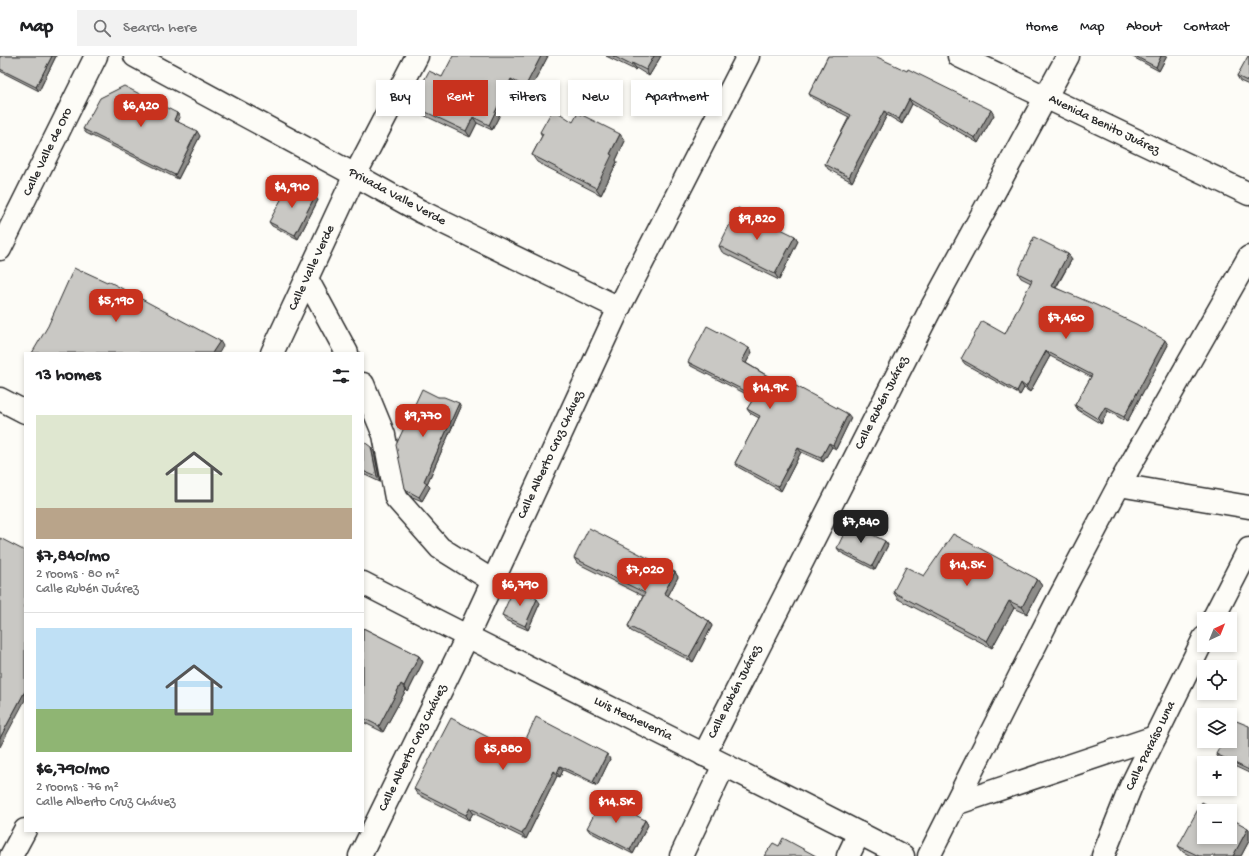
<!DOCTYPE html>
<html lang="en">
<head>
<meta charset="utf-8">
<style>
  body { margin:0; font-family:"Gochi Hand",sans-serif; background:#f2f2f2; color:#202124; height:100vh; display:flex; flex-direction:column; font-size:15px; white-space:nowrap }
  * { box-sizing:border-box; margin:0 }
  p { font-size:13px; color:#757577 }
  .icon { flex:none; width:22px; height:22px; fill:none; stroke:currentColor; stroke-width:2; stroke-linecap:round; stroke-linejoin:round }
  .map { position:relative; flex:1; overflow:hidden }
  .side { position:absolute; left:24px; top:296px; width:340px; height:480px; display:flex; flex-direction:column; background:#fff; border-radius:0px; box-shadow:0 2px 6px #0003 }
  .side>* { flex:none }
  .hud { position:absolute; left:376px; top:24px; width:380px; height:36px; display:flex; gap:8px }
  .needle { width:26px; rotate:43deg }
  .controls { position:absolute; left:1197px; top:556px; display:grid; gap:8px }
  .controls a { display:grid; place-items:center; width:40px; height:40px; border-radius:0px; background:#fff; box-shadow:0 2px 6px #0003; font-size:20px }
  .price { position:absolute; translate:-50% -34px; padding:0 9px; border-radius:8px; background:#c8321e; color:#fff; font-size:13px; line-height:26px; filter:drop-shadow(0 1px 2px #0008) }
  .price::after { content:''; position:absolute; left:50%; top:24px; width:12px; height:9px; margin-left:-6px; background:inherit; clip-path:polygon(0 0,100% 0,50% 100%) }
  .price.selected { background:#222; color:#fff }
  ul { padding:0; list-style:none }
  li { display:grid; align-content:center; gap:8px; height:212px; padding:0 12px }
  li+li { border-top:1px solid #e0e0e0 }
  li span { display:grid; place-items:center; height:124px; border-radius:0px; color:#555 }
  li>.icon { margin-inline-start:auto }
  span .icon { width:72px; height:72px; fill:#fffc; stroke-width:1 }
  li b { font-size:17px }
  h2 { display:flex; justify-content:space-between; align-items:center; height:48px; padding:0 12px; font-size:17px }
  .chip { padding:0 14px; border-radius:0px; background:#fff; box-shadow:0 2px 6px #0003; font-size:14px; line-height:36px }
  .chip.selected { background:#c8321e; color:#fff }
  header { display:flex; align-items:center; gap:24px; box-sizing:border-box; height:56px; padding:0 20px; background:#fff; border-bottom:1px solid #e0e0e0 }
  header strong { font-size:19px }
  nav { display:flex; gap:22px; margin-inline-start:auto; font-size:14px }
  .search { width:280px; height:36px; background:#f2f2f2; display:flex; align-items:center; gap:10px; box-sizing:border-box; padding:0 14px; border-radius:0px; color:#757577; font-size:15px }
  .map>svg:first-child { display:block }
</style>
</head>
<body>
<header>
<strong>Map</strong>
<div class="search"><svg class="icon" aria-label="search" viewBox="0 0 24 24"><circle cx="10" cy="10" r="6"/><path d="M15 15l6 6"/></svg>Search here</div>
<nav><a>Home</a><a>Map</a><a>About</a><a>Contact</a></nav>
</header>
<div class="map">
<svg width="1249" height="800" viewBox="0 0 1249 800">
  <rect width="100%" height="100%" fill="#fdfcf7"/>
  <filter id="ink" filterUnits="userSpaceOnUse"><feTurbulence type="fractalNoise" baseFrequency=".025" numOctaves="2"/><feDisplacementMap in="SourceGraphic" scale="8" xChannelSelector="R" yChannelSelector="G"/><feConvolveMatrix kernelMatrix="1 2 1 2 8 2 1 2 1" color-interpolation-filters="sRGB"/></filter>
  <g filter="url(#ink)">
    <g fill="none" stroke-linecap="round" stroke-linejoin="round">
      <defs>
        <g id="minor">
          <polyline points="135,0 355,119 420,155 619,252"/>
          <polyline points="959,0 1249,138"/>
          <polyline points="0,193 96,0"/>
          <polyline points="307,223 347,297"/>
          <polyline points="272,297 355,119 417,0"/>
          <polyline points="363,328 384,379 396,442 440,492 493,525"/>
          <polyline points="1119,429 1249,451"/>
          <polyline points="1213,563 1249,493"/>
          <polyline points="704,699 928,258 1068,0"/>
          <polyline points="955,748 1155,681"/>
          <polyline points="11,800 25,774"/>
          <polyline points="360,800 467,581 619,252 748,0"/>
          <polyline points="681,800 724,709"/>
          <polyline points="848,800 859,777"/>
          <polyline points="929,800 1055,550 1119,429 1249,201"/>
          <polyline points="1103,800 1131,730 1204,582"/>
        </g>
        <g id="tertiary">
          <polyline points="0,343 25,356"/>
          <path d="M363 527C542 620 724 706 903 800"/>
        </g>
      </defs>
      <use href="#minor" stroke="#2b2b2b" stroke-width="25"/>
      <use href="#tertiary" stroke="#2b2b2b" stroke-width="25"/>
      <use href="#minor" stroke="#fdfcf7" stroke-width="22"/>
      <use href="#tertiary" stroke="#fdfcf7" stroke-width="22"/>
    </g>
    <g fill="#adaca9" stroke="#2b2b2b">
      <polygon points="0,0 56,0 39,35 0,15"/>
      <polygon points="548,0 529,36 515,29 492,74 477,67 470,81 415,55 411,49 442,21"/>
      <polygon points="606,0 661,0 649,20 636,12 635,14"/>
      <polygon points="828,0 994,59 978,87 912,48 902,68 887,59 852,126 828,113 825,108 849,61 812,42 809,38"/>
      <polygon points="1131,0 1167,0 1159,15"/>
      <polygon points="1249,0 1249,29 1240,25 1237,20"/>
      <polygon points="177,57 180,61 178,66 200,80 178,123 86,77 83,73"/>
      <polygon points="573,66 625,85 616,104 617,106 601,139 537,106 532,99 542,80 540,76"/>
      <polygon points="318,144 298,183 272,170 269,166"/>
      <polygon points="795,180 798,185 779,224 722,196 719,190"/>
      <polygon points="1068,198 1072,203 1056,232 1168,289 1127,366 1108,355 1101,368 1078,354 1075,349 1091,321 1050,300 1030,336 1024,332 1020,339 965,308 961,303 1005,278 1031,227 1021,222 1018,217"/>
      <polygon points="752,296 746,307 793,335 851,362 836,393 832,391 823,406 801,396 781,435 738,411 735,407 759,362 750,357 747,353 754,342 691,310 688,306"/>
      <polygon points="438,341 461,351 427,428 430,431 422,445 410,440 405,432"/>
      <polygon points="363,385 374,395 380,426 363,418"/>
      <polygon points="885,485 888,489 875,514 840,496 837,492"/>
      <polygon points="574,502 675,516 678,521 668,540 691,555 709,565 712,570 693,606 631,575 628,570 643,540 577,507"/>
      <polygon points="924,520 1037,523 1042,530 1027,558 1014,552 992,592 898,543 893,536"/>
      <polygon points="540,547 528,574 505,564 502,559"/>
      <polygon points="363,572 419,600 423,606 408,636 406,634 383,676 363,666 363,667"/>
      <polygon points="1249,670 1249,717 1230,708 1230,707 1227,707 1220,704 1216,698"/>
      <polygon points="524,687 610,703 597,730 563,714 560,721 557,720 526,783 473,757 469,764 417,738 414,733 509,692"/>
      <polygon points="645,764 648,769 633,798 590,776 587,772"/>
      <polygon points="1248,772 1249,773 1249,785 1241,800 1191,800 1183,796 1178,790"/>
    </g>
    <g fill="#8d8c89" stroke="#2b2b2b">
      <polygon points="52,0 56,0 39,35 36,31"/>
      <polygon points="541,0 548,0 529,36 525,31"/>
      <polygon points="654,0 661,0 649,20 646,14"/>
      <polygon points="1161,0 1167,0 1159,15 1156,11"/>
      <polygon points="632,7 636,12 635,14 631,9"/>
      <polygon points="511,23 515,29 492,74 489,69"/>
      <polygon points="909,43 912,48 902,68 899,63"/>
      <polygon points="991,54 994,59 978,87 975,82"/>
      <polygon points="884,55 887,59 852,126 849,121"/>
      <polygon points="177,57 180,61 177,68 174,64"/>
      <polygon points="473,61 477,67 470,81 466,75"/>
      <polygon points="197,75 200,80 178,123 175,119"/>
      <polygon points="620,78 625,85 616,104 617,106 601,139 596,132 610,98"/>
      <polygon points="315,140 318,144 298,183 295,179"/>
      <polygon points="795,180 798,185 779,224 775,218"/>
      <polygon points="1068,198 1072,203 1054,234 1051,230"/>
      <polygon points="1165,284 1168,289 1127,366 1124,361"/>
      <polygon points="220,285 223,290 219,297 212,297"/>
      <polygon points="749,292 752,296 745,309 742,305"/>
      <polygon points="1046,295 1050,300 1030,336 1026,331"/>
      <polygon points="1021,327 1024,332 1020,339 1017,335"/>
      <polygon points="459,347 461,351 427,428 430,431 422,445 419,441 424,425"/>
      <polygon points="1105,351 1108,355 1101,368 1098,363"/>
      <polygon points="848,358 851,362 836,393 833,389"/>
      <polygon points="829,387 832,391 823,406 821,402"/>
      <polygon points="371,391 374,395 380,426 377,421"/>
      <polygon points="798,392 801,396 781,435 778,430"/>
      <polygon points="885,485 888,489 875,514 872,510"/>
      <polygon points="675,516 678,521 667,542 664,537"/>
      <polygon points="1037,523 1042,530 1027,558 1022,551"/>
      <polygon points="537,543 540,547 528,574 525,570"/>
      <polygon points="1009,545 1014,552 992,592 987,585"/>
      <polygon points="709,565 712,570 693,606 689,601"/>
      <polygon points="419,600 423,606 408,636 404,630"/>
      <polygon points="401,628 406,634 383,676 379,670"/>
      <polygon points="25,635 25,644 0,691 0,682"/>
      <polygon points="607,698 610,703 597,730 593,726"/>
      <polygon points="560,710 563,714 560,721 557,717"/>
      <polygon points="554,715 557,720 526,783 522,778"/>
      <polygon points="470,752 473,757 469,764 466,759"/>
      <polygon points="645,764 648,769 633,798 630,794"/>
      <polygon points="1248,772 1249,773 1249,785 1241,800 1233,800"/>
    </g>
    <g fill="#c9c8c4" stroke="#2b2b2b">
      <polygon points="0,0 52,0 36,31 0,13"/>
      <polygon points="453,0 541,0 525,31 511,23 489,69 473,61 466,75 411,49 429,15 442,21"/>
      <polygon points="613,0 654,0 646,14 632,7 631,9"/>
      <polygon points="828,0 875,0 907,15 908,13 991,54 975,82 909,43 899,63 884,55 849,121 825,108 851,59 809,38"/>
      <polygon points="1135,0 1161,0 1156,11"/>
      <polygon points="1248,0 1249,0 1249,26 1237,20"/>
      <polygon points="124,30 177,57 174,64 197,75 175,119 83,73 100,42"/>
      <polygon points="553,53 573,66 578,57 620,78 610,98 612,99 596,132 532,99 543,78 540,76"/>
      <polygon points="290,127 315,140 295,179 269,166"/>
      <polygon points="738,152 795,180 775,218 719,190"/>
      <polygon points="1034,181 1068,198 1051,230 1096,249 1136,268 1165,284 1124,361 1105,351 1098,363 1075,349 1092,319 1046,295 1026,331 1021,327 1017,335 961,303 982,265 1005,278 1032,224 1018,217"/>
      <polygon points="74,212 82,216 83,215 107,226 108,225 220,285 212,297 32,297 48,270"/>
      <polygon points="707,270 749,292 742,305 793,335 796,330 848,358 833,389 829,387 821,402 798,392 778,430 735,407 760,360 747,353 755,340 688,306"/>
      <polygon points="422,333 438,341 444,341 459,347 424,425 427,427 419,441 408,435 405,432 396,389"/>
      <polygon points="363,385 371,391 377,421 363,415"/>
      <polygon points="849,467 885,485 872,510 837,492"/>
      <polygon points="589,472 675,516 664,537 691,555 709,565 689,601 628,570 645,537 574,502"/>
      <polygon points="953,478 1037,523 1022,551 1009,545 987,585 893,536 906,511 924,520"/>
      <polygon points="0,482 25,495 25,635 0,682"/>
      <polygon points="514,532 537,543 525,570 502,559"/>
      <polygon points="363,572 419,600 404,630 401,628 379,670 363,662"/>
      <polygon points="536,661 607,698 593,726 560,710 557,717 554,715 522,778 470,752 466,759 414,733 451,662 509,692 514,682 524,687"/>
      <polygon points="1234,664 1249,670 1249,714 1216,698 1223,685 1230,685 1230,672"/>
      <polygon points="603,742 645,764 630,794 587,772"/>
      <polygon points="1202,746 1218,755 1204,755 1204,781 1230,781 1230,762 1248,772 1233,800 1199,800 1178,790"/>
      <polygon points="783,782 816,800 764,800 773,787 779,790"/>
    </g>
  </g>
  <g text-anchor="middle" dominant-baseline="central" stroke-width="3" stroke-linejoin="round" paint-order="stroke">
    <g font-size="13" fill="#2b2b2b" stroke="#fdfcf7">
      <text transform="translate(1104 69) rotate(26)">Avenida Benito Juárez</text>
      <text transform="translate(48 96) rotate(-64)">Calle Valle de Oro</text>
      <text transform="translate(397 141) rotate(28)">Privada Valle Verde</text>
      <text transform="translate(312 212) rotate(-65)">Calle Valle Verde</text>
      <text transform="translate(882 347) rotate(-63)">Calle Rubén Juárez</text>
      <text transform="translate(551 399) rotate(-65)">Calle Alberto Cruz Chávez</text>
      <text transform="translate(735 636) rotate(-63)">Calle Rubén Juárez</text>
      <text transform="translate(633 663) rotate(26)">Luis Hecheverria</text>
      <text transform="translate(1151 690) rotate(-64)">Calle Paraíso Luna</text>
      <text transform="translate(413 692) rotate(-64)">Calle Alberto Cruz Chávez</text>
    </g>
  </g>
</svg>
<div class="controls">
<a><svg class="needle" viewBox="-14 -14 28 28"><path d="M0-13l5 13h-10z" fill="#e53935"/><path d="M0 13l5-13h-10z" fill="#757577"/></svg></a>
<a><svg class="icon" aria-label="locate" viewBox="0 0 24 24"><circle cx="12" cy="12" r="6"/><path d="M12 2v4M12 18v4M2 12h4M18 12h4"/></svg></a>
<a><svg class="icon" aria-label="layers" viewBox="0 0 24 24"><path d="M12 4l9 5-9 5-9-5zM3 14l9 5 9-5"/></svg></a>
<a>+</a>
<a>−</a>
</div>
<b class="price" style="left:141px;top:72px">$6,420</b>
<b class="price" style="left:292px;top:153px">$4,910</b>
<b class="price" style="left:757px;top:185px">$9,820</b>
<b class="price" style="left:116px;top:267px">$5,190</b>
<b class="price" style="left:1066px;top:284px">$7,460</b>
<b class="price" style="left:770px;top:354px">$14.9K</b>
<b class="price" style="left:423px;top:382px">$9,770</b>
<b class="price selected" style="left:861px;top:488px">$7,840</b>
<b class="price" style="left:967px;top:531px">$14.5K</b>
<b class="price" style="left:645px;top:536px">$7,020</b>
<b class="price" style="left:520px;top:551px">$6,790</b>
<b class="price" style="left:503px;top:715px">$5,880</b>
<b class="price" style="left:616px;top:768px">$14.5K</b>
<div class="hud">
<a class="chip">Buy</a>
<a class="chip selected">Rent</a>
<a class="chip">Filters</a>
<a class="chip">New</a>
<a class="chip">Apartment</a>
</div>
<section class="side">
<h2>13 homes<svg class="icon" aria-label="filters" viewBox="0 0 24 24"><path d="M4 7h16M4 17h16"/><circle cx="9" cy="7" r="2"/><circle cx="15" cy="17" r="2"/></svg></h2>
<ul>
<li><span style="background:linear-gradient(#dfe7d0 75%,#b9a48a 0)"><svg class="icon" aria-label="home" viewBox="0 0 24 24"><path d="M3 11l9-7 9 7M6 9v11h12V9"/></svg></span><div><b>$7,840/mo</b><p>2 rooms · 80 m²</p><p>Calle Rubén Juárez</p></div></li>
<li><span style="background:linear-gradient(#bfe0f5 65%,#8fb573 0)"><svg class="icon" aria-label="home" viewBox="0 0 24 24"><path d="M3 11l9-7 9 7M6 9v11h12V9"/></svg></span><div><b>$6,790/mo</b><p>2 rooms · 76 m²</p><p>Calle Alberto Cruz Chávez</p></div></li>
</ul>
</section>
</div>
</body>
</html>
